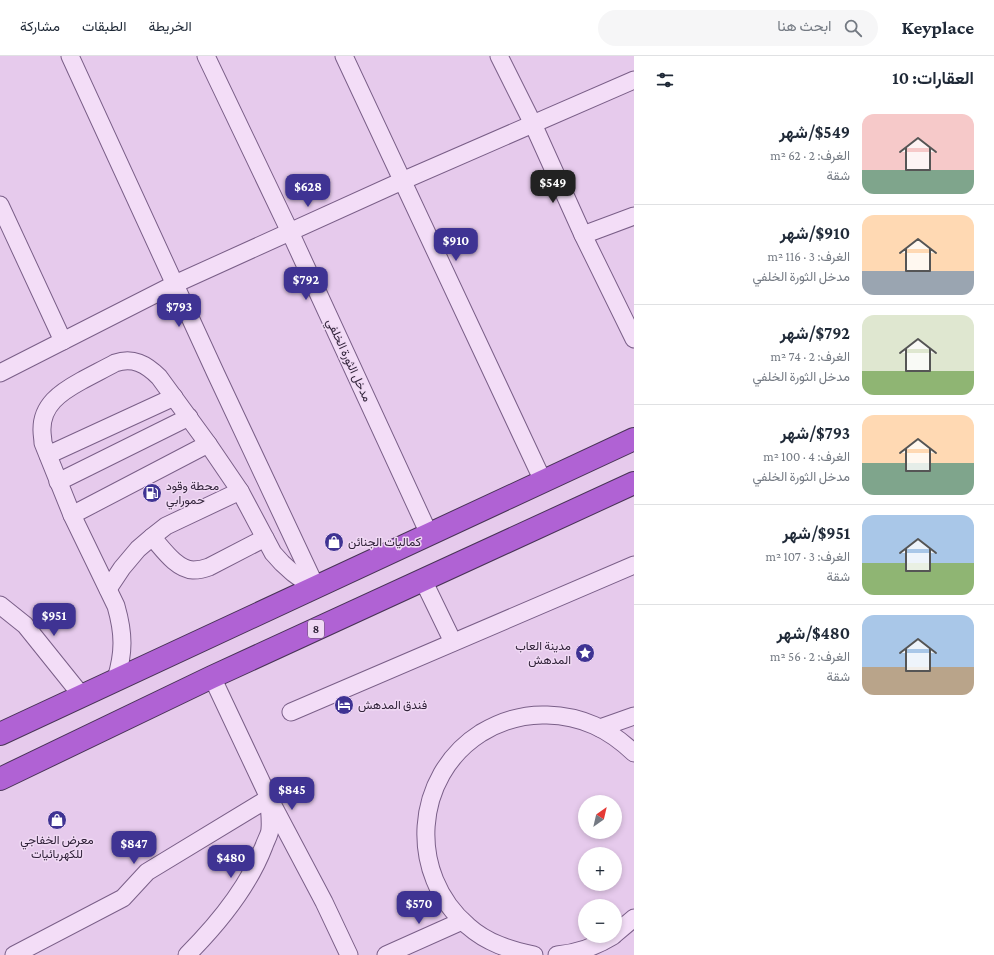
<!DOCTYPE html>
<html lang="ar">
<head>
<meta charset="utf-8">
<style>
  body { margin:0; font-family:"Crimson Pro",Vazirmatn,serif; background:#f6f6f7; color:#1f2937; direction:rtl; height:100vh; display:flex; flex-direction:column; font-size:15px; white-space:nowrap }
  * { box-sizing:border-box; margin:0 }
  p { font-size:13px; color:#747a83 }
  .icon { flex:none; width:22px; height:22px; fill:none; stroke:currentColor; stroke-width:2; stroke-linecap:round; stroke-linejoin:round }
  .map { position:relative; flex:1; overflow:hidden; direction:ltr }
  .drawer { display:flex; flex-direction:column; background:#fff; width:360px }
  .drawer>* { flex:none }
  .needle { width:26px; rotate:34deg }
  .fabs { position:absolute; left:578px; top:739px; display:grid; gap:8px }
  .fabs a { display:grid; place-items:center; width:44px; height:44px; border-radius:50%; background:#fff; box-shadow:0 2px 6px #0003; font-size:20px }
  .price { position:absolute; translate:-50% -34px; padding:0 9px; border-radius:8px; background:#3f3393; color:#fff; font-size:13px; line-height:26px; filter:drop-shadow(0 1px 2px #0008) }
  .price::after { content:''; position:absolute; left:50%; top:24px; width:12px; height:9px; margin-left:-6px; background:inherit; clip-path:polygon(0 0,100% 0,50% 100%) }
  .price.on { background:#222; color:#fff }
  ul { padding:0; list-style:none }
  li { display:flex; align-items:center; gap:12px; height:100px; padding:0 20px }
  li+li { border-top:1px solid #e0e1e3 }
  li span { display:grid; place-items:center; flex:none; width:112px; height:80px; border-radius:12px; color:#555 }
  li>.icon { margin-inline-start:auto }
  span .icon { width:48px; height:48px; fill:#fffc; stroke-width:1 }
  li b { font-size:17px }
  h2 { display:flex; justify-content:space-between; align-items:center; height:48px; padding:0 20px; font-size:17px }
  header { display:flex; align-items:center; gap:24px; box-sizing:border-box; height:56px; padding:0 20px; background:#fff; border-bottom:1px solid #e0e1e3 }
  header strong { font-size:19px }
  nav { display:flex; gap:22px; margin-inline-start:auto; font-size:14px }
  .search { width:280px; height:36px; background:#f6f6f7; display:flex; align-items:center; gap:10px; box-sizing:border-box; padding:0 14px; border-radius:22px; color:#747a83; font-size:15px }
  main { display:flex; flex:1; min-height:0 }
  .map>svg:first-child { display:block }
</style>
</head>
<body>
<header>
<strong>Keyplace</strong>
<div class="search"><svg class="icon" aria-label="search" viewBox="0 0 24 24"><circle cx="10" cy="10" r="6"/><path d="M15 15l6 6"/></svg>ابحث هنا</div>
<nav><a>الخريطة</a><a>الطبقات</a><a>مشاركة</a></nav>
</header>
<main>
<section class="drawer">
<h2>العقارات: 10<svg class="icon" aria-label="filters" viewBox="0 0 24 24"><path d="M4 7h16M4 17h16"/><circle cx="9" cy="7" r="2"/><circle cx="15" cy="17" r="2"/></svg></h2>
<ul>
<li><span style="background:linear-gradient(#f6c9c9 70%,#7fa58c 0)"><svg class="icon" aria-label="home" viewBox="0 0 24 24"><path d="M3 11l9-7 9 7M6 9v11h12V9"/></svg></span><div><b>$549/شهر</b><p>الغرف: 2 · 62 m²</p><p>شقة</p></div></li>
<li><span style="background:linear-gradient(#ffd9b3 70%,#9aa5b1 0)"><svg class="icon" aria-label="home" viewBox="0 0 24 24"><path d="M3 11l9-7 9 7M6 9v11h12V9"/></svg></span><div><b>$910/شهر</b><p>الغرف: 3 · 116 m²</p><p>مدخل الثورة الخلفي</p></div></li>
<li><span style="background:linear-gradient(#dfe7d0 70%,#8fb573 0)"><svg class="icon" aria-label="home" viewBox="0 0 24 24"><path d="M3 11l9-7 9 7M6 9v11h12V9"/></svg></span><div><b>$792/شهر</b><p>الغرف: 2 · 74 m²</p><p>مدخل الثورة الخلفي</p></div></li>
<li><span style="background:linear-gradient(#ffd9b3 60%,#7fa58c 0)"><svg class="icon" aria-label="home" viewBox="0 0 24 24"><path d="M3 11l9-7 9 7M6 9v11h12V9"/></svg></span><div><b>$793/شهر</b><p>الغرف: 4 · 100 m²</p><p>مدخل الثورة الخلفي</p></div></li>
<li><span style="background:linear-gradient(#a9c7e8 60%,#8fb573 0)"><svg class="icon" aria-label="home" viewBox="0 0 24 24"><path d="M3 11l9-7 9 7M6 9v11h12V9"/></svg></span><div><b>$951/شهر</b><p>الغرف: 3 · 107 m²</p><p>شقة</p></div></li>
<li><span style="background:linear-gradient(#a9c7e8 65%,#b9a48a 0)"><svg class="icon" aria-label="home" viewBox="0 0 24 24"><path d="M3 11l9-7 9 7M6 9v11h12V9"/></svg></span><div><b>$480/شهر</b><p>الغرف: 2 · 56 m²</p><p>شقة</p></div></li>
</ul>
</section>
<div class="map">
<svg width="634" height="899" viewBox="0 0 634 899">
  <rect width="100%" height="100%" fill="#e6caec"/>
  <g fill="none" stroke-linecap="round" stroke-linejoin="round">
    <defs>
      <g id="minor">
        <polyline points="70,0 216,318 316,531"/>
        <polyline points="206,0 290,176 429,478"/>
        <polyline points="344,0 543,425"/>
        <polyline points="499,0 533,68 583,179 634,283"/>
        <polyline points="0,149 63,285"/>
        <polyline points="583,179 634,160"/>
        <polyline points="0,317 175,228 402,125 634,24"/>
        <polyline points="48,399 174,341"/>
        <polyline points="58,426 189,361"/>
        <polyline points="72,459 208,388"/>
        <path d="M152 481C163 493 176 513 193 514 199 514 204 513 209 511L265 482"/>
        <polyline points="423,524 453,586"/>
        <polyline points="108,533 122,512 138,493 152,481 166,470 240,435"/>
        <polyline points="0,549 25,569 82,640"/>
        <polyline points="212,621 269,742 324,846 349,899"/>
        <path d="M116 623C124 596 124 578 116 550L72 459 43 387C43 383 42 379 42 375 41 349 61 336 81 325 92 319 104 313 115 307 133 301 146 308 159 321L208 388 240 435 273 497 282 507 293 517 304 525 316 531"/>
        <polyline points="291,656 634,509"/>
        <polyline points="600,672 634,660"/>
        <polyline points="615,878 634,862"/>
        <path d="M14 899 123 842 147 816 269 742C269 752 271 763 270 773 270 778 266 784 264 790 248 832 218 868 187 899"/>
        <polyline points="386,899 462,865"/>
        <path d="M534 899C510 894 487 887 468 870 407 818 413 720 481 677 501 665 524 658 547 659 582 660 609 673 634 697"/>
        <path d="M557 899C577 897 595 891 613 880"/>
      </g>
      <g id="highway">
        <polyline points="0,678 634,383"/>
        <polyline points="0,723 212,621 634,427"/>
      </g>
    </defs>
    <use href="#minor" stroke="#7a5f88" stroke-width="19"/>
    <use href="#highway" stroke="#483356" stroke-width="24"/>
    <use href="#minor" stroke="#f3ddf7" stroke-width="17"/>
    <use href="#highway" stroke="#b062d4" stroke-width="22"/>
  </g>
  <defs>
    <symbol id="fuel-disc" viewBox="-11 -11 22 22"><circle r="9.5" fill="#3f3393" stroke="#f0d9f4"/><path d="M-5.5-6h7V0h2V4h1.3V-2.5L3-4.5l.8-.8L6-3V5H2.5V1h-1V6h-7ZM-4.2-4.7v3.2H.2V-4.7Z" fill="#fff"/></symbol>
    <symbol id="shop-disc" viewBox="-11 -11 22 22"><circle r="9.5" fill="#3f3393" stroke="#f0d9f4"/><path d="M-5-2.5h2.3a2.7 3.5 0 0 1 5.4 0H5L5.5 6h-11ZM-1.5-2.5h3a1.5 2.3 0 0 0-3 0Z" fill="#fff"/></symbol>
    <symbol id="sight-disc" viewBox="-11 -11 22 22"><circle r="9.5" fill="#3f3393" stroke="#f0d9f4"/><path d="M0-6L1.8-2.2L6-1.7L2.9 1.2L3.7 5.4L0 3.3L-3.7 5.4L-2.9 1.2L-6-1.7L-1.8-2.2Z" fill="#fff"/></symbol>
    <symbol id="hotel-disc" viewBox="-11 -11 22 22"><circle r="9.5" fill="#3f3393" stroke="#f0d9f4"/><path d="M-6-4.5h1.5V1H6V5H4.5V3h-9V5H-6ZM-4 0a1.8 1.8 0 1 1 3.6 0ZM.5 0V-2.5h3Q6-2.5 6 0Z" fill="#fff"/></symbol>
  </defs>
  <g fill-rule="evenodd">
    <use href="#fuel-disc" x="141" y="426" width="22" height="22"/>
    <use href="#shop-disc" x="323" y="475" width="22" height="22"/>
    <use href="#sight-disc" x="574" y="586" width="22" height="22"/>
    <use href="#hotel-disc" x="333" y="638" width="22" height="22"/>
    <use href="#shop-disc" x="46" y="753" width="22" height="22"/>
  </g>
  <g text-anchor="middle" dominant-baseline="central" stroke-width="3" stroke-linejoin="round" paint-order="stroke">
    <rect fill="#f0d9f4" stroke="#6a5971" stroke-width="1" x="308" y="564" width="16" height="18" rx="3"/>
    <g font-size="11" font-weight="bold" fill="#302239">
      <text x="316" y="573">8</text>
    </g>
    <g font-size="12" fill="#302239" stroke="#f0d9f4">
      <text transform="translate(349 304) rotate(65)">مدخل الثورة الخلفي</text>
    </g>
    <g font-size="12" fill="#302239" stroke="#f0d9f4" text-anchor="start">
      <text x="166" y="430">محطة وقود<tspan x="166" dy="14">حمورابي</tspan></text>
      <text x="348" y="486">كماليات الجنائن</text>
      <text x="571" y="590" text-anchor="end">مدينة العاب<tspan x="571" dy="14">المدهش</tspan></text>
      <text x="358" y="649">فندق المدهش</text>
      <text x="57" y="784" text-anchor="middle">معرض الخفاجي<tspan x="57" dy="14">للكهربائيات</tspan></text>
    </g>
  </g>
</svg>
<div class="fabs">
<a><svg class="needle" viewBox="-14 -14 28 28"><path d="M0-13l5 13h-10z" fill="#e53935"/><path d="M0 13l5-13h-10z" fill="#747a83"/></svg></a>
<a>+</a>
<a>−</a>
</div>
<b class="price on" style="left:553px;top:148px">$549</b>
<b class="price" style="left:308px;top:152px">$628</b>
<b class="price" style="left:456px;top:206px">$910</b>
<b class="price" style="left:306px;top:245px">$792</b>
<b class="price" style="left:179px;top:272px">$793</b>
<b class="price" style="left:54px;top:581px">$951</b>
<b class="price" style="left:292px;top:755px">$845</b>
<b class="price" style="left:134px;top:809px">$847</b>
<b class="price" style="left:231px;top:823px">$480</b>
<b class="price" style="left:419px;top:869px">$570</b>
</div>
</main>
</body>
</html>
